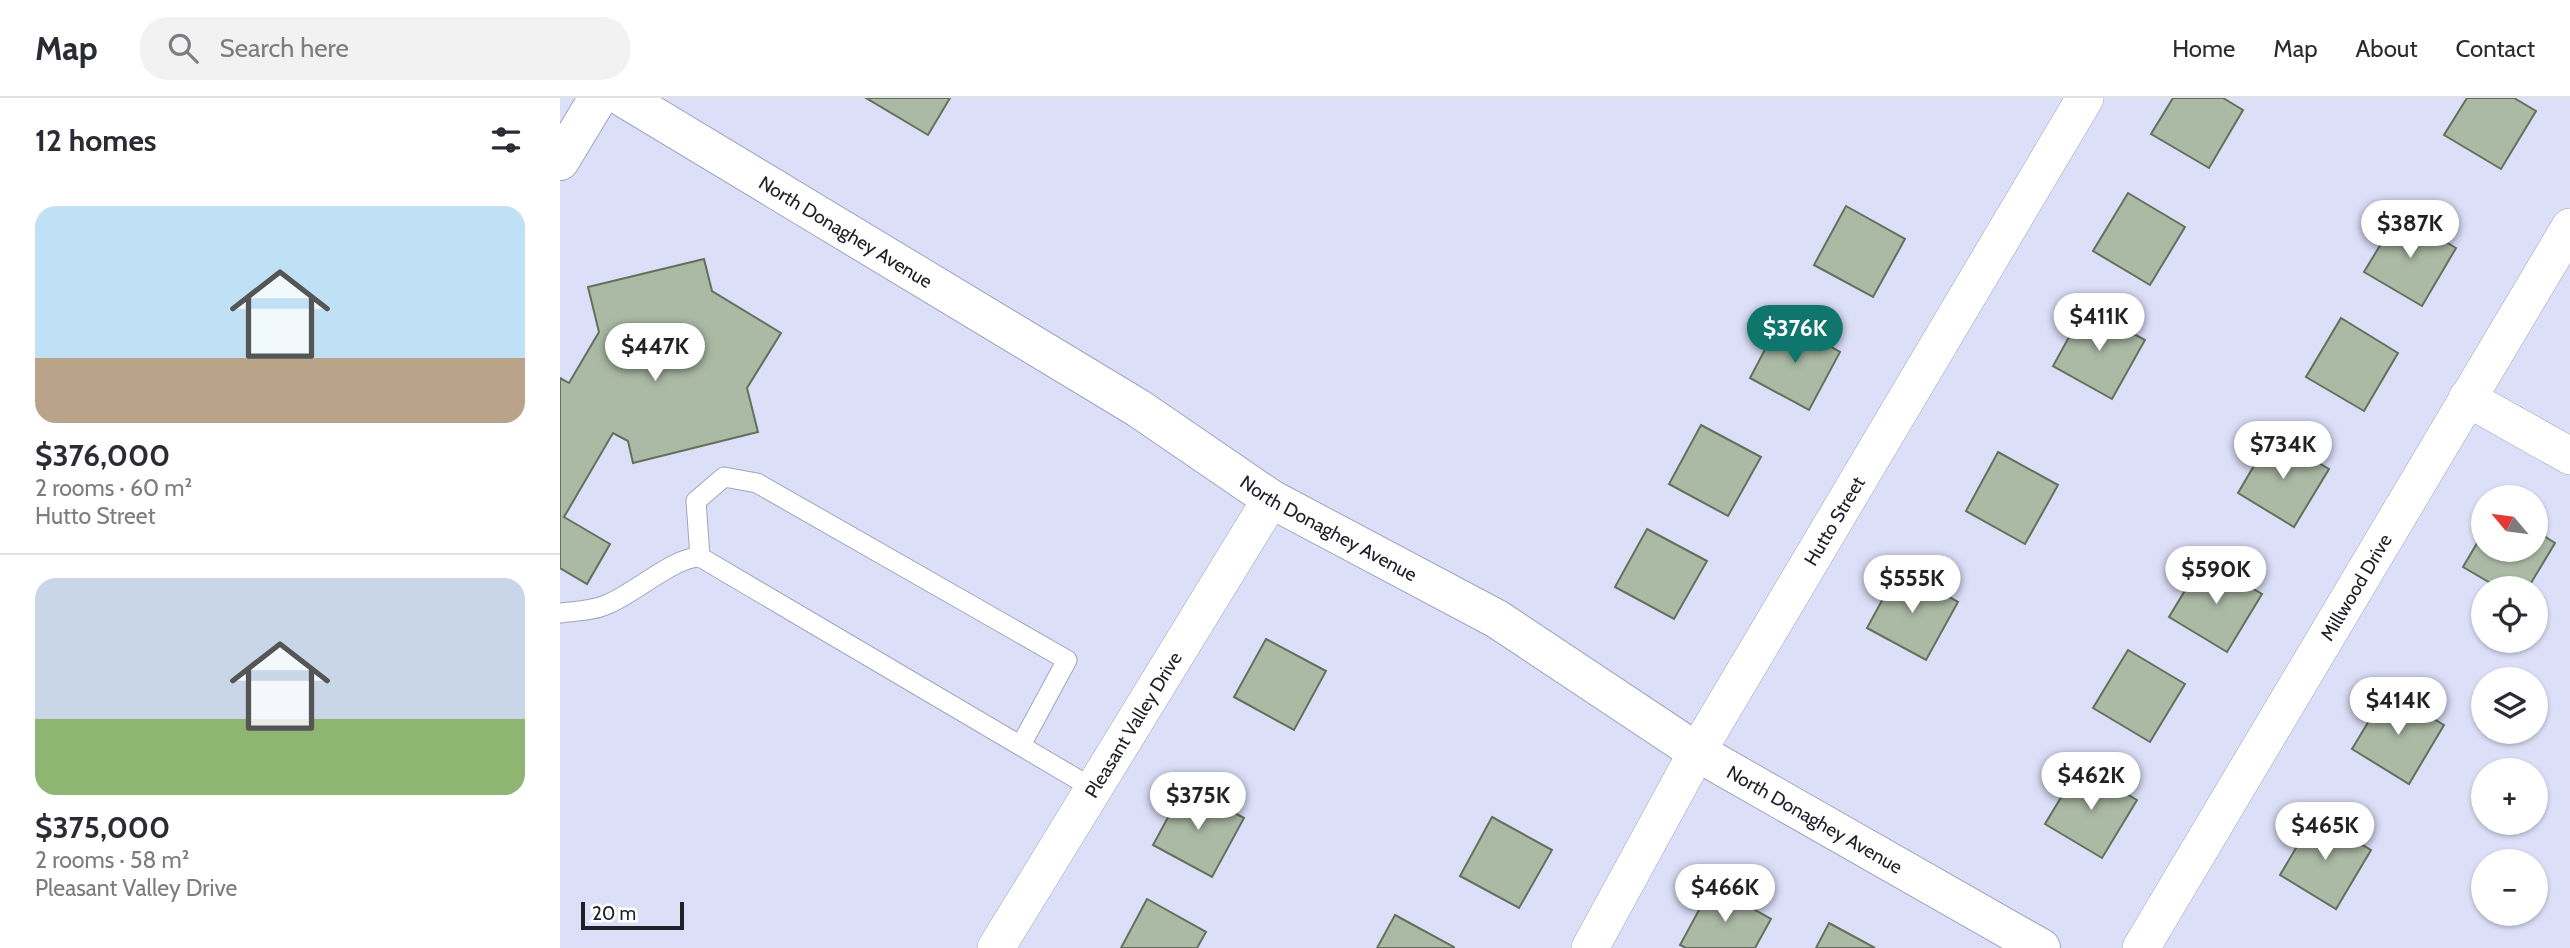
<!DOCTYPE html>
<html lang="en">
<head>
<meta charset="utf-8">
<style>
  body { margin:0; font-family:Cabin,sans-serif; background:#f2f2f3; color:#2b2b33; height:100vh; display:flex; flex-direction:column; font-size:26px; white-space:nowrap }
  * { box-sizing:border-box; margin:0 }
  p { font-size:23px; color:#7c7c81 }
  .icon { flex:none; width:38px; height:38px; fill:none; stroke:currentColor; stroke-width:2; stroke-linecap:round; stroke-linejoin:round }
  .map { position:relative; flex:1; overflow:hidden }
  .sheet { display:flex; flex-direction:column; background:#fff; width:560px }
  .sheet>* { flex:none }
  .needle { width:46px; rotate:299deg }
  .fabs { position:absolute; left:1911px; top:387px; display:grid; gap:14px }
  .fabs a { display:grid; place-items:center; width:77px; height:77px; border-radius:50%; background:#fff; box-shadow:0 2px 5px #0004; font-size:35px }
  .scale { position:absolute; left:21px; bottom:18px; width:103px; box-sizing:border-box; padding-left:7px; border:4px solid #202029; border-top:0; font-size:19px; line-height:24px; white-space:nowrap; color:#202029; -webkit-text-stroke:5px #fff; paint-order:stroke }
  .price { position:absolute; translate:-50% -60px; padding:0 16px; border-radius:24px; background:#fff; color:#222; font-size:23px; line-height:46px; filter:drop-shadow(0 2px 4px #0008) }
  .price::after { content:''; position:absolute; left:50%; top:42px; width:21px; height:16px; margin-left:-10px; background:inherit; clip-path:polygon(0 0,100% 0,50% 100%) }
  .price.on { background:#0f766e; color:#fff }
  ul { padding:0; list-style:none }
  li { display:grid; align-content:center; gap:14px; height:371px; padding:0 35px }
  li+li { border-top:2px solid #e1e1e2 }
  li span { display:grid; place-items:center; height:217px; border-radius:21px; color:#555 }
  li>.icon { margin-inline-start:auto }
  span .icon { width:126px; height:126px; fill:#fffc; stroke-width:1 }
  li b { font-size:30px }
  h2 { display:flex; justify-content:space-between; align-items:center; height:84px; padding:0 35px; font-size:30px }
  header { display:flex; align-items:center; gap:42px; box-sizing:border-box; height:98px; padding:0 35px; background:#fff; border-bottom:2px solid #e1e1e2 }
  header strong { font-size:33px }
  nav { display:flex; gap:38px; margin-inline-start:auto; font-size:24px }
  .search { width:490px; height:63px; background:#f2f2f3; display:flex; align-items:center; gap:18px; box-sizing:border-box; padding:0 24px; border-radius:28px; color:#7c7c81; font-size:26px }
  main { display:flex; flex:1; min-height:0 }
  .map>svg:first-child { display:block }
</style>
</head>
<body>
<header>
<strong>Map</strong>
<div class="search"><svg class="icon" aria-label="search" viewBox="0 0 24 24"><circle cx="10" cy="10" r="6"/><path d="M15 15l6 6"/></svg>Search here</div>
<nav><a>Home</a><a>Map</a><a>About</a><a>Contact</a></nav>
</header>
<main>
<section class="sheet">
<h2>12 homes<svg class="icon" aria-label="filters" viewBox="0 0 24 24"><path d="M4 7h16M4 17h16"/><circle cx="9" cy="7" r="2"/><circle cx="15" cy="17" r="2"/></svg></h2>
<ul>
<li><span style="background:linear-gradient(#bfe0f5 70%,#b9a48a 0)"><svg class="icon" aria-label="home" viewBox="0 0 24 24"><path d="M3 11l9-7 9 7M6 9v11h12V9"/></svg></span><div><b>$376,000</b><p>2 rooms · 60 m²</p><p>Hutto Street</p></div></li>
<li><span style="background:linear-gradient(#c9d6e8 65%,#8fb573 0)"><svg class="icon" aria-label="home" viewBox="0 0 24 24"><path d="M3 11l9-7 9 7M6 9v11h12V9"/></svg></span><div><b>$375,000</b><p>2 rooms · 58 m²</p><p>Pleasant Valley Drive</p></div></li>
</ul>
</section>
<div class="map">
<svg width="2010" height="850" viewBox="0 0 2010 850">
  <rect width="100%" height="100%" fill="#dcdff8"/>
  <g fill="#abbaa5" stroke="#63705d" stroke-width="2">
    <polygon points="306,0 390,0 368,37"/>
    <polygon points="1613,0 1663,0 1683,12 1649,70 1591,36"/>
    <polygon points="1907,0 1954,0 1976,13 1941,71 1884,37"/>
    <polygon points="1568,95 1625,129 1590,187 1533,153"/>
    <polygon points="1286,108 1345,141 1313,199 1254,167"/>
    <polygon points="1839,116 1896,150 1862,208 1804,174"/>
    <polygon points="144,161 152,193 221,235 187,290 198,334 73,365 68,343 53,335 4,419 50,446 27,486 0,470 0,280 9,285 39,234 28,189"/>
    <polygon points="1525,210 1585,242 1552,301 1493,268"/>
    <polygon points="1781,220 1838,255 1804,313 1746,279"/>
    <polygon points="1221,221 1280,254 1249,312 1190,280"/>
    <polygon points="1141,327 1201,359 1168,418 1109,386"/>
    <polygon points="1712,337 1769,371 1734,429 1678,395"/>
    <polygon points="1438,354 1498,387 1465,446 1406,413"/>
    <polygon points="1087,431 1147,463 1114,521 1055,489"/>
    <polygon points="1976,433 1995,445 1968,490 1939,490 1903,469 1923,435 1923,452 1976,452"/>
    <polygon points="1644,461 1702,496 1667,554 1609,519"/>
    <polygon points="1339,471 1398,504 1366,562 1307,530"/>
    <polygon points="706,541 766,573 734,632 674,599"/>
    <polygon points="1568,552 1625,586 1590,644 1533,610"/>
    <polygon points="1827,593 1884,627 1849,686 1792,651"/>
    <polygon points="1520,668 1577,702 1542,760 1485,726"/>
    <polygon points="625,688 684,720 652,779 593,747"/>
    <polygon points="1755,718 1811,752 1776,811 1720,777"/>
    <polygon points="932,719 992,752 959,810 900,778"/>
    <polygon points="1152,788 1211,821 1195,850 1126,850 1120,847"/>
    <polygon points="587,801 646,834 637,850 561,850"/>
    <polygon points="835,817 894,849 894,850 817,850"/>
    <polygon points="1269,825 1315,850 1256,850"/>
  </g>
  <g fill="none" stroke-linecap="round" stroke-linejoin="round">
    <defs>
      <g id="service">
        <polyline points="140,459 136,403 164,379 197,385 507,562 461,647"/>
        <path d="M0 515C16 513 33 513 48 506 75 495 114 459 140 459L534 691"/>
      </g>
      <g id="minor">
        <polyline points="1907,300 2010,358"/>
        <path id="s1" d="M436 850 711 401"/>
        <path id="s2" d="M1030 850 1137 654 1525 0"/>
        <path id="s3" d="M1581 850 2010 129"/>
      </g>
      <g id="tertiary">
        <path id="s4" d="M64 0 578 310 711 401 937 521 1137 654 1481 850"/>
        <polyline points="0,63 38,0"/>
      </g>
    </defs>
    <use href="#service" stroke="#a1a4bb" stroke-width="21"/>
    <use href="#minor" stroke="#a1a4bb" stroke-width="38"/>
    <use href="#tertiary" stroke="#a1a4bb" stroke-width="40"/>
    <use href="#service" stroke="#fff" stroke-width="19"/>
    <use href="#minor" stroke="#fff" stroke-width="37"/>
    <use href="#tertiary" stroke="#fff" stroke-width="38"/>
  </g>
  <g text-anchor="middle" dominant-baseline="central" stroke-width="7" stroke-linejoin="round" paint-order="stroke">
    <g font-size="19" fill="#202029" stroke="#fff">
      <text stroke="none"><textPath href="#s4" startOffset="259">North Donaghey Avenue</textPath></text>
      <text stroke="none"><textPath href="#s2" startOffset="492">Hutto Street</textPath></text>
      <text stroke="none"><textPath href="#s4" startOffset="826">North Donaghey Avenue</textPath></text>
      <text stroke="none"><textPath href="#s3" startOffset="420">Millwood Drive</textPath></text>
      <text stroke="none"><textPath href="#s1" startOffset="262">Pleasant Valley Drive</textPath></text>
      <text stroke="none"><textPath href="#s4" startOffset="1393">North Donaghey Avenue</textPath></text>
    </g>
  </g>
</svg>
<div class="fabs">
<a><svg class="needle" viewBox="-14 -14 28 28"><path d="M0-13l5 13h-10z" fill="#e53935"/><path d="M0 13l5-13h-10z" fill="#7c7c81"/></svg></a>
<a><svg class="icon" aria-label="locate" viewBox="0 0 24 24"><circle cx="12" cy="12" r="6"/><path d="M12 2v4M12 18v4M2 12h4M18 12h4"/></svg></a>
<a><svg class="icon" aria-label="layers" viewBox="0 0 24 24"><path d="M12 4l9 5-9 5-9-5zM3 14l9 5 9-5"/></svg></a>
<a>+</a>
<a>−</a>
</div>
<div class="scale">20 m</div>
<b class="price" style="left:1850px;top:162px">$387K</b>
<b class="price" style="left:1539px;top:255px">$411K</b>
<b class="price on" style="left:1235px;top:267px">$376K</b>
<b class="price" style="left:95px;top:285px">$447K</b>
<b class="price" style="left:1723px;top:383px">$734K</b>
<b class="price" style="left:1656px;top:508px">$590K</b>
<b class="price" style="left:1352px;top:517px">$555K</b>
<b class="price" style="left:1838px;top:639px">$414K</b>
<b class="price" style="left:1531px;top:714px">$462K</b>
<b class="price" style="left:638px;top:734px">$375K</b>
<b class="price" style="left:1765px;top:764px">$465K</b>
<b class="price" style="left:1165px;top:826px">$466K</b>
</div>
</main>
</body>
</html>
